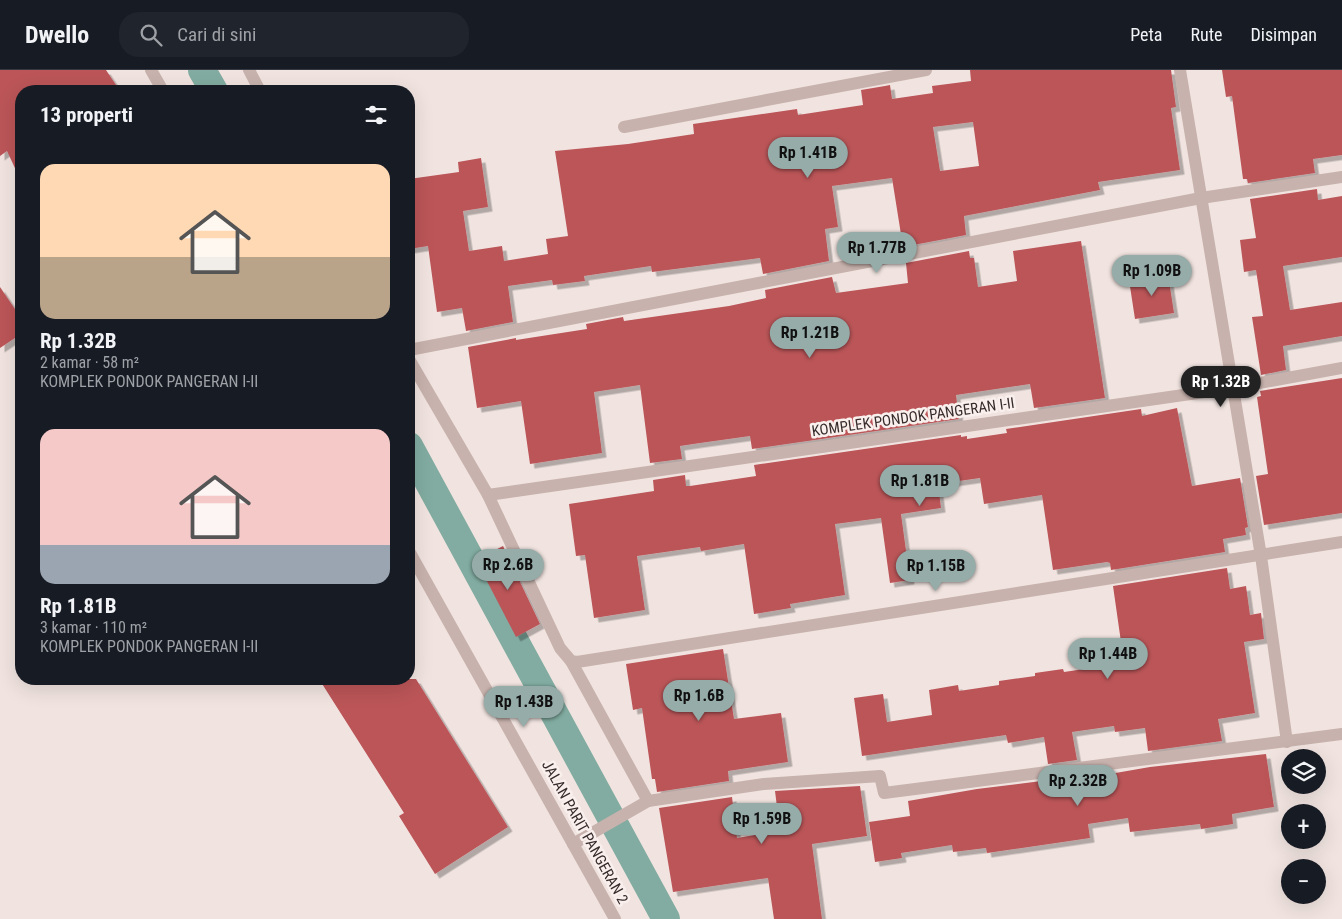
<!DOCTYPE html>
<html lang="id">
<head>
<meta charset="utf-8">
<style>
  body { margin:0; font-family:"Roboto Condensed",sans-serif; background:#20242c; color:#f1f3f6; height:100vh; display:flex; flex-direction:column; font-size:19px; white-space:nowrap }
  * { box-sizing:border-box; margin:0 }
  p { font-size:16px; color:#9ea1a6 }
  .icon { flex:none; width:28px; height:28px; fill:none; stroke:currentColor; stroke-width:2; stroke-linecap:round; stroke-linejoin:round }
  .map { position:relative; flex:1; overflow:hidden }
  .sheet { position:absolute; left:15px; top:15px; width:400px; height:600px; display:flex; flex-direction:column; background:#171b24; border-radius:20px; box-shadow:0 5px 20px #0002 }
  .sheet>* { flex:none }
  .controls { position:absolute; left:1281px; top:679px; display:grid; gap:10px }
  .controls a { display:grid; place-items:center; width:45px; height:45px; border-radius:50%; background:#171b24; box-shadow:0 5px 20px #0002; font-size:25px }
  .price { position:absolute; translate:-50% -42px; padding:0 11px; border-radius:18px; background:#95aca9; color:#111; font-size:16px; line-height:32px; filter:drop-shadow(0 1px 2px #0008) }
  .price::after { content:''; position:absolute; left:50%; top:30px; width:15px; height:11px; margin-left:-8px; background:inherit; clip-path:polygon(0 0,100% 0,50% 100%) }
  .price.current { background:#222; color:#fff }
  ul { padding:0; list-style:none }
  li { display:grid; align-content:center; gap:10px; height:265px; padding:0 25px }
  li span { display:grid; place-items:center; height:155px; border-radius:15px; color:#555 }
  li>.icon { margin-inline-start:auto }
  span .icon { width:90px; height:90px; fill:#fffc; stroke-width:1 }
  li b { font-size:21px }
  h2 { display:flex; justify-content:space-between; align-items:center; height:60px; padding:0 25px; font-size:21px }
  header { display:flex; align-items:center; gap:30px; box-sizing:border-box; height:70px; padding:0 25px; background:#171b24; border-bottom:1px solid #363941 }
  header strong { font-size:24px }
  nav { display:flex; gap:28px; margin-inline-start:auto; font-size:18px }
  .search { width:350px; height:45px; background:#20242c; display:flex; align-items:center; gap:12px; box-sizing:border-box; padding:0 18px; border-radius:20px; color:#9ea1a6; font-size:19px }
  .map>svg:first-child { display:block }
</style>
</head>
<body>
<header>
<strong>Dwello</strong>
<div class="search"><svg class="icon" aria-label="search" viewBox="0 0 24 24"><circle cx="10" cy="10" r="6"/><path d="M15 15l6 6"/></svg>Cari di sini</div>
<nav><a>Peta</a><a>Rute</a><a>Disimpan</a></nav>
</header>
<div class="map">
<svg width="1342" height="849" viewBox="0 0 1342 849">
  <defs>
    <filter id="shadow"><feDropShadow dx="4.5" dy="4.5" stdDeviation="0" flood-color="#0004"/></filter>
  </defs>
  <rect width="100%" height="100%" fill="#f1e4e0"/>
  <g fill="none" stroke-linecap="round" stroke-linejoin="round">
    <g stroke="#82aca1" stroke-width="28">
      <polyline points="202,0 214,21"/>
      <polyline points="409,376 666,849"/>
    </g>
  </g>
  <g fill="#bb5559" fill-rule="evenodd" filter="url(#shadow)">
    <polygon points="0,0 106,0 120,21 21,21 21,111 7,81 0,86"/>
    <path d="M970 0H1171L1176 37 1171 38 1180 100 1098 112 1100 120 964 146 966 165 903 177 892 108 832 116 838 157 825 159 829 191 763 204 760 188 652 202 651 196 584 206 585 211 553 215 552 210 508 216 513 252 466 261 462 238 437 242 428 176 409 179V109L459 102 458 92 481 88 488 137 463 141 469 181 502 176 504 191 548 184 546 169 568 166 555 81 628 74 694 64 693 54 797 39 798 45 863 35 861 20 885 16 890 15 892 29 933 23 932 16 971 11ZM973 52 979 96 940 101 933 57Z"/>
    <polygon points="1222,0 1342,0 1342,85 1313,89 1315,103 1248,113 1247,109 1243,109 1232,26 1226,27"/>
    <polygon points="1317,119 1318,130 1342,126 1342,187 1283,196 1290,240 1342,232 1342,266 1283,276 1286,300 1261,305 1252,247 1263,246 1256,200 1244,202 1240,170 1256,168 1250,129"/>
    <polygon points="1081,171 1105,328 1034,338 1030,314 956,325 959,349 752,379 750,366 700,373 680,376 682,389 650,393 640,315 594,322 602,383 530,394 521,331 477,338 468,277 516,268 516,270 587,259 586,254 623,247 624,251 729,236 766,228 765,220 832,207 836,223 908,213 906,193 969,181 970,188 974,188 978,217 1017,211 1013,181"/>
    <polygon points="1168,204 1174,243 1135,249 1129,210"/>
    <polygon points="0,217 21,248 21,264 0,278"/>
    <polygon points="1342,308 1342,443 1264,455 1256,406 1268,404 1257,327 1261,326 1260,321"/>
    <polygon points="1177,338 1192,416 1240,408 1248,457 1245,458 1246,465 1223,469 1225,482 1111,500 1110,493 1107,492 1053,500 1042,425 984,434 980,408 938,414 941,438 901,444 910,510 890,513 881,448 835,454 845,525 790,534 791,538 754,544 744,474 701,481 700,477 637,486 645,540 594,548 585,485 576,486 569,434 654,421 653,410 685,405 686,416 690,416 756,406 754,395 961,365 961,367 967,366 967,369 1007,363 1006,359 1141,339 1142,346"/>
    <polygon points="503,476 540,554 516,567 476,490"/>
    <polygon points="1227,498 1230,519 1246,516 1250,545 1261,543 1264,569 1244,572 1255,643 1218,649 1222,671 1148,681 1145,658 1115,662 1114,656 1072,662 1077,690 1048,694 1044,667 1008,673 1006,665 862,686 854,628 883,624 887,652 932,645 929,620 958,615 959,621 999,615 999,611 1035,606 1035,603 1063,599 1064,602 1124,593 1113,516"/>
    <polygon points="723,579 734,649 781,643 788,692 728,701 729,711 657,722 655,709 652,709 642,638 633,640 626,594"/>
    <polygon points="319,609 416,609 508,757 435,804 399,746 404,743"/>
    <polygon points="1266,684 1274,737 1232,744 1233,754 1201,759 1200,754 1130,762 1128,748 1088,754 1090,768 987,783 986,778 953,782 952,775 901,783 902,788 875,792 869,752 910,746 908,731 977,719 1081,706 1081,709 1150,697"/>
    <polygon points="860,716 867,766 812,774 822,849 774,849 768,808 673,822 659,738 732,727 737,768 780,761 775,721"/>
  </g>
  <g fill="none" stroke-linecap="round" stroke-linejoin="round">
    <g stroke="#c8b2ad" stroke-width="12">
      <polyline points="151,0 163,21"/>
      <polyline points="249,0 260,21"/>
      <polyline points="1180,0 1261,486 1287,672"/>
      <polyline points="624,57 926,0"/>
      <polyline points="409,280 1201,128 1342,107"/>
      <polyline points="409,289 488,425 560,578 571,591 577,592 1342,472"/>
      <polyline points="488,425 1232,318 1342,298"/>
      <polyline points="409,481 615,849"/>
      <polyline points="571,591 648,731 764,714 880,706 884,723 1342,664"/>
      <polyline points="573,774 648,731"/>
    </g>
  </g>
  <g text-anchor="middle" dominant-baseline="central" stroke-width="5" stroke-linejoin="round" paint-order="stroke">
    <g font-size="15" fill="#372b2b" stroke="#f9f0ed">
      <text transform="translate(913 347) rotate(-8)">KOMPLEK PONDOK PANGERAN I-II</text>
      <text transform="translate(585 762) rotate(61)">JALAN PARIT PANGERAN 2</text>
    </g>
  </g>
</svg>
<div class="controls">
<a><svg class="icon" aria-label="layers" viewBox="0 0 24 24"><path d="M12 4l9 5-9 5-9-5zM3 14l9 5 9-5"/></svg></a>
<a>+</a>
<a>−</a>
</div>
<b class="price" style="left:808px;top:109px">Rp 1.41B</b>
<b class="price" style="left:877px;top:204px">Rp 1.77B</b>
<b class="price" style="left:1152px;top:227px">Rp 1.09B</b>
<b class="price" style="left:810px;top:289px">Rp 1.21B</b>
<b class="price current" style="left:1221px;top:338px">Rp 1.32B</b>
<b class="price" style="left:920px;top:437px">Rp 1.81B</b>
<b class="price" style="left:508px;top:521px">Rp 2.6B</b>
<b class="price" style="left:936px;top:522px">Rp 1.15B</b>
<b class="price" style="left:1108px;top:610px">Rp 1.44B</b>
<b class="price" style="left:699px;top:652px">Rp 1.6B</b>
<b class="price" style="left:524px;top:658px">Rp 1.43B</b>
<b class="price" style="left:1078px;top:737px">Rp 2.32B</b>
<b class="price" style="left:762px;top:775px">Rp 1.59B</b>
<section class="sheet">
<h2>13 properti<svg class="icon" aria-label="filters" viewBox="0 0 24 24"><path d="M4 7h16M4 17h16"/><circle cx="9" cy="7" r="2"/><circle cx="15" cy="17" r="2"/></svg></h2>
<ul>
<li><span style="background:linear-gradient(#ffd9b3 60%,#b9a48a 0)"><svg class="icon" aria-label="home" viewBox="0 0 24 24"><path d="M3 11l9-7 9 7M6 9v11h12V9"/></svg></span><div><b>Rp 1.32B</b><p>2 kamar · 58 m²</p><p>KOMPLEK PONDOK PANGERAN I-II</p></div></li>
<li><span style="background:linear-gradient(#f6c9c9 75%,#9aa5b1 0)"><svg class="icon" aria-label="home" viewBox="0 0 24 24"><path d="M3 11l9-7 9 7M6 9v11h12V9"/></svg></span><div><b>Rp 1.81B</b><p>3 kamar · 110 m²</p><p>KOMPLEK PONDOK PANGERAN I-II</p></div></li>
</ul>
</section>
</div>
</body>
</html>
